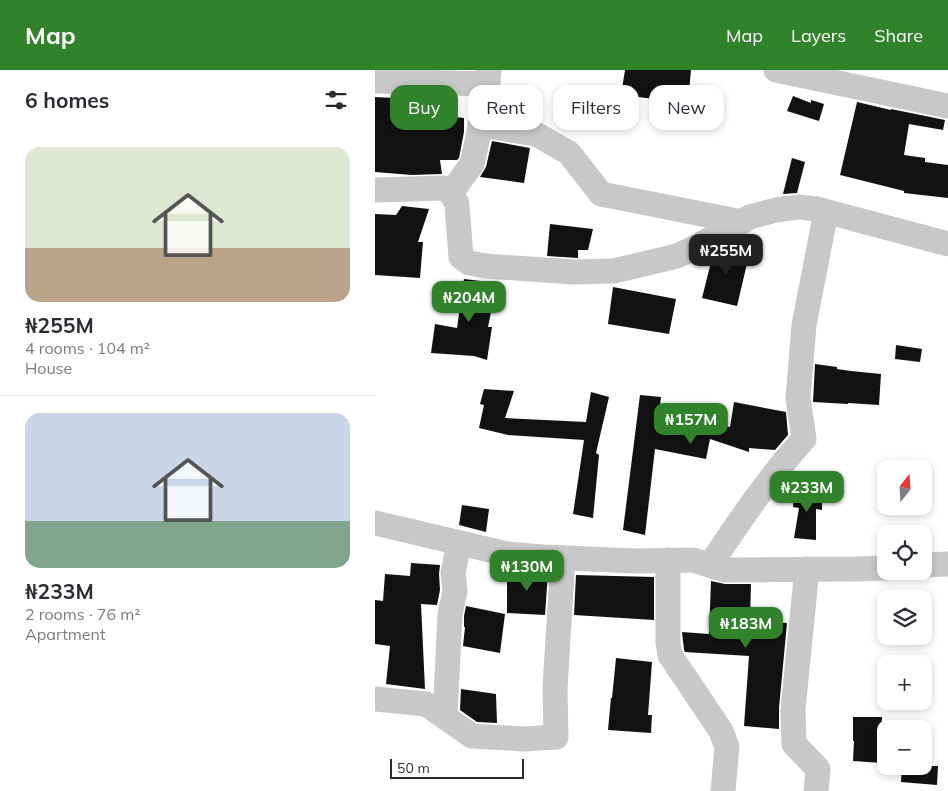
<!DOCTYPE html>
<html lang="en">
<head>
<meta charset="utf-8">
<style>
  body { margin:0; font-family:Mulish,sans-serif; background:#f2f2f3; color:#2b2b33; height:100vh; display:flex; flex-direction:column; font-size:19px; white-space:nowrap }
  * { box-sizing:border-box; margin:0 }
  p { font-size:16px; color:#7c7c81 }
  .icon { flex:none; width:28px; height:28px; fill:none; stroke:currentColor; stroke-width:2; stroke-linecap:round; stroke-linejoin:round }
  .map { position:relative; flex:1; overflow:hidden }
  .sheet { display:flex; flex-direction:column; background:#fff; width:375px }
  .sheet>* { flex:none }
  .guide { position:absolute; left:15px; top:15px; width:475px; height:45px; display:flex; gap:10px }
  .needle { width:32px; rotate:18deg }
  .controls { position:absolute; left:502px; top:390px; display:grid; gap:10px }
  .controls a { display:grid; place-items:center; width:55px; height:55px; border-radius:10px; background:#fff; box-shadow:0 2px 8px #0003; font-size:25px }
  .scale { position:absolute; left:15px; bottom:12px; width:134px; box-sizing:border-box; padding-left:5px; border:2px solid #2b2b2b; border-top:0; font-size:14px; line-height:18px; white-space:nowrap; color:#2b2b2b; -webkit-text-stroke:4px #fff; paint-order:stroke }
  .price { position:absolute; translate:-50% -42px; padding:0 11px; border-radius:10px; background:#31832b; color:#fff; font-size:16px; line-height:32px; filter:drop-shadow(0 1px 2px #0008) }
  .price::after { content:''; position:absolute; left:50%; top:30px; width:15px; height:11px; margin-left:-8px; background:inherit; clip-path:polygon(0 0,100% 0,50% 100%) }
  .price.current { background:#222; color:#fff }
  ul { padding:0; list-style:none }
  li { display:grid; align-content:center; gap:10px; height:265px; padding:0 25px }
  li+li { border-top:1px solid #e1e1e2 }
  li span { display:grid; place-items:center; height:155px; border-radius:15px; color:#555 }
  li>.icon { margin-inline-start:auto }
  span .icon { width:90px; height:90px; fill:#fffc; stroke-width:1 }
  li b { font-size:21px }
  h2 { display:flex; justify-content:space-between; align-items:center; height:60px; padding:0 25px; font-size:21px }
  .tag { padding:0 18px; border-radius:15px; background:#fff; box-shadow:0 2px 8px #0003; font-size:18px; line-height:45px }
  .tag.current { background:#31832b; color:#fff }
  header { display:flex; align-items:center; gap:30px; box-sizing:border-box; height:70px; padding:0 25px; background:#31832b; color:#fff }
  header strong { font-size:24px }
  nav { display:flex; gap:28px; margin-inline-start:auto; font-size:18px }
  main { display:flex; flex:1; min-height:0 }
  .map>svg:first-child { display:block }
</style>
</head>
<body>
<header>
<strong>Map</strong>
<nav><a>Map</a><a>Layers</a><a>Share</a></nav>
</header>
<main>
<section class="sheet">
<h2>6 homes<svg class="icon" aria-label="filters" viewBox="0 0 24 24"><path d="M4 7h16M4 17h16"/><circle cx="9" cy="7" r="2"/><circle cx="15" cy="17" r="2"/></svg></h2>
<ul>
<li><span style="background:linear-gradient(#dfe7d0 65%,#b9a48a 0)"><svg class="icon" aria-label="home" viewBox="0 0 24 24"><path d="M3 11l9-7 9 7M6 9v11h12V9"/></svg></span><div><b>₦255M</b><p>4 rooms · 104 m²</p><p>House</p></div></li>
<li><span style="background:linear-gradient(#c9d6e8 70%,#7fa58c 0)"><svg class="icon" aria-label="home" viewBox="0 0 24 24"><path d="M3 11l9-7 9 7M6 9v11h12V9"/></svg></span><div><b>₦233M</b><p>2 rooms · 76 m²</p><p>Apartment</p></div></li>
</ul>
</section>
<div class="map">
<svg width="573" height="721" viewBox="0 0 573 721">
  <rect width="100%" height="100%" fill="#fff"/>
  <g fill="#121212">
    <polygon points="250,0 316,0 313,33 246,25"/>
    <polygon points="215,24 247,30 246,52 226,48 227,41 213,39"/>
    <polygon points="418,26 436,33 436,30 449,34 444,51 412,41"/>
    <polygon points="0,27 38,29 38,42 89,48 89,62 84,88 82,90 65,90 67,104 37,105 0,102"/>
    <polygon points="126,27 140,28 139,46 123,43"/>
    <polygon points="482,32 516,40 516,39 570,50 568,60 534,54 529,85 550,88 550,92 573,95 573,128 529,123 529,121 465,105"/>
    <polygon points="117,71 155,78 149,113 105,107 111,97"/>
    <polygon points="417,88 430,92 422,123 408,124"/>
    <polygon points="27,136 54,139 43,172 48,172 45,208 0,205 0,144 21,145"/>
    <polygon points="175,154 218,159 213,180 203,180 203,188 172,186"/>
    <polygon points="352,176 375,181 362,236 327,228 338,184"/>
    <polygon points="89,209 122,213 113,257 117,257 112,290 99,286 56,283 60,254 82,258"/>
    <polygon points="238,217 301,229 294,264 233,254"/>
    <polygon points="521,275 547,279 545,292 520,289"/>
    <polygon points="440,294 462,297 462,299 476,301 506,304 504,335 473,333 473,334 438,332"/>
    <polygon points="109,319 139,321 130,348 211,352 216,322 234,327 221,383 224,385 218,448 198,444 209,370 133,365 104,358 109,335 105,334"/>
    <polygon points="265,325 286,327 284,344 355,357 359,332 411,342 413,365 400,380 374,378 374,382 335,369 331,389 280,379 270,465 248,460"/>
    <polygon points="419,420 447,421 447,440 441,439 441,470 419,468 424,438 418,437"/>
    <polygon points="87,435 114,439 111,462 84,455"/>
    <polygon points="36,493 65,495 64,504 65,520 62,535 46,534 50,619 11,614 15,576 0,574 0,530 8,531 10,504 35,506"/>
    <polygon points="132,500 173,502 170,545 132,543"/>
    <polygon points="201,505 279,507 279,550 199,545"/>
    <polygon points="336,511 350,514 376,514 375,551 412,553 404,638 404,659 369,656 374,586 310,582 309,580 307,562 334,564"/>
    <polygon points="91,536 130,544 125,583 88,576 90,557 89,557 89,546"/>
    <polygon points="241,588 277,592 273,645 277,645 276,663 233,660 236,628 237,628"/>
    <polygon points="86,619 121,624 122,653 102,652 85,640"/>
    <polygon points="478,647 507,647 506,676 508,676 507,693 478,691 479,671 478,671"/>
    <polygon points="527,696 563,696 562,715 526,712"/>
  </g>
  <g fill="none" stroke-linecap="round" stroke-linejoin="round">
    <g stroke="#c8c8c8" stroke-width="25">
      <polyline points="401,0 573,36"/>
      <polyline points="0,11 113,14"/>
      <polyline points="105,55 161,64 194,83 226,124 367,152"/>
      <polyline points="0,120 69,118 76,123 82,134 86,187 94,193 111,196 198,202 239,201 302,186 319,178 375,147 401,140 424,137 442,139 573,174"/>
      <polyline points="76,123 97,94 111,30 114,0"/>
      <polyline points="0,453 132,484 168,487 261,491 318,490 350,500 480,499 511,498"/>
      <polyline points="293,490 293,572 295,585 346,661 352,677 348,721"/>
      <path d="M335 495C364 452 393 408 429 369L423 328 429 255 451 142"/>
      <polyline points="549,495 573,494"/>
      <polyline points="432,499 418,639 419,674 443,699 441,721"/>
      <polyline points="0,629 51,634 97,666 149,669 181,667 180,618 188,488"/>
      <polyline points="70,647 75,544 80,521 78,503 84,473"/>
    </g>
  </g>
</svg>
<div class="controls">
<a><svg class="needle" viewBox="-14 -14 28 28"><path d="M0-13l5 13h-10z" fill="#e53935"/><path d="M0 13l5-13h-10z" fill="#7c7c81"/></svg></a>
<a><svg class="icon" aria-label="locate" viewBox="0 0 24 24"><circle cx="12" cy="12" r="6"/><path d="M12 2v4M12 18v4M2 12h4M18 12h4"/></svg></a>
<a><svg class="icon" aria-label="layers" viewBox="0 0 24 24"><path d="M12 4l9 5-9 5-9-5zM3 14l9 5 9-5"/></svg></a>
<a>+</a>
<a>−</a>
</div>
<div class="scale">50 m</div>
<b class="price current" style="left:351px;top:206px">₦255M</b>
<b class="price" style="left:94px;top:253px">₦204M</b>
<b class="price" style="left:316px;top:375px">₦157M</b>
<b class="price" style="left:432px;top:443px">₦233M</b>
<b class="price" style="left:152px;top:522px">₦130M</b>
<b class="price" style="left:371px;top:579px">₦183M</b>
<div class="guide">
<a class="tag current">Buy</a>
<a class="tag">Rent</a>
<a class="tag">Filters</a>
<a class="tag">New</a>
</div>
</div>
</main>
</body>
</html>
